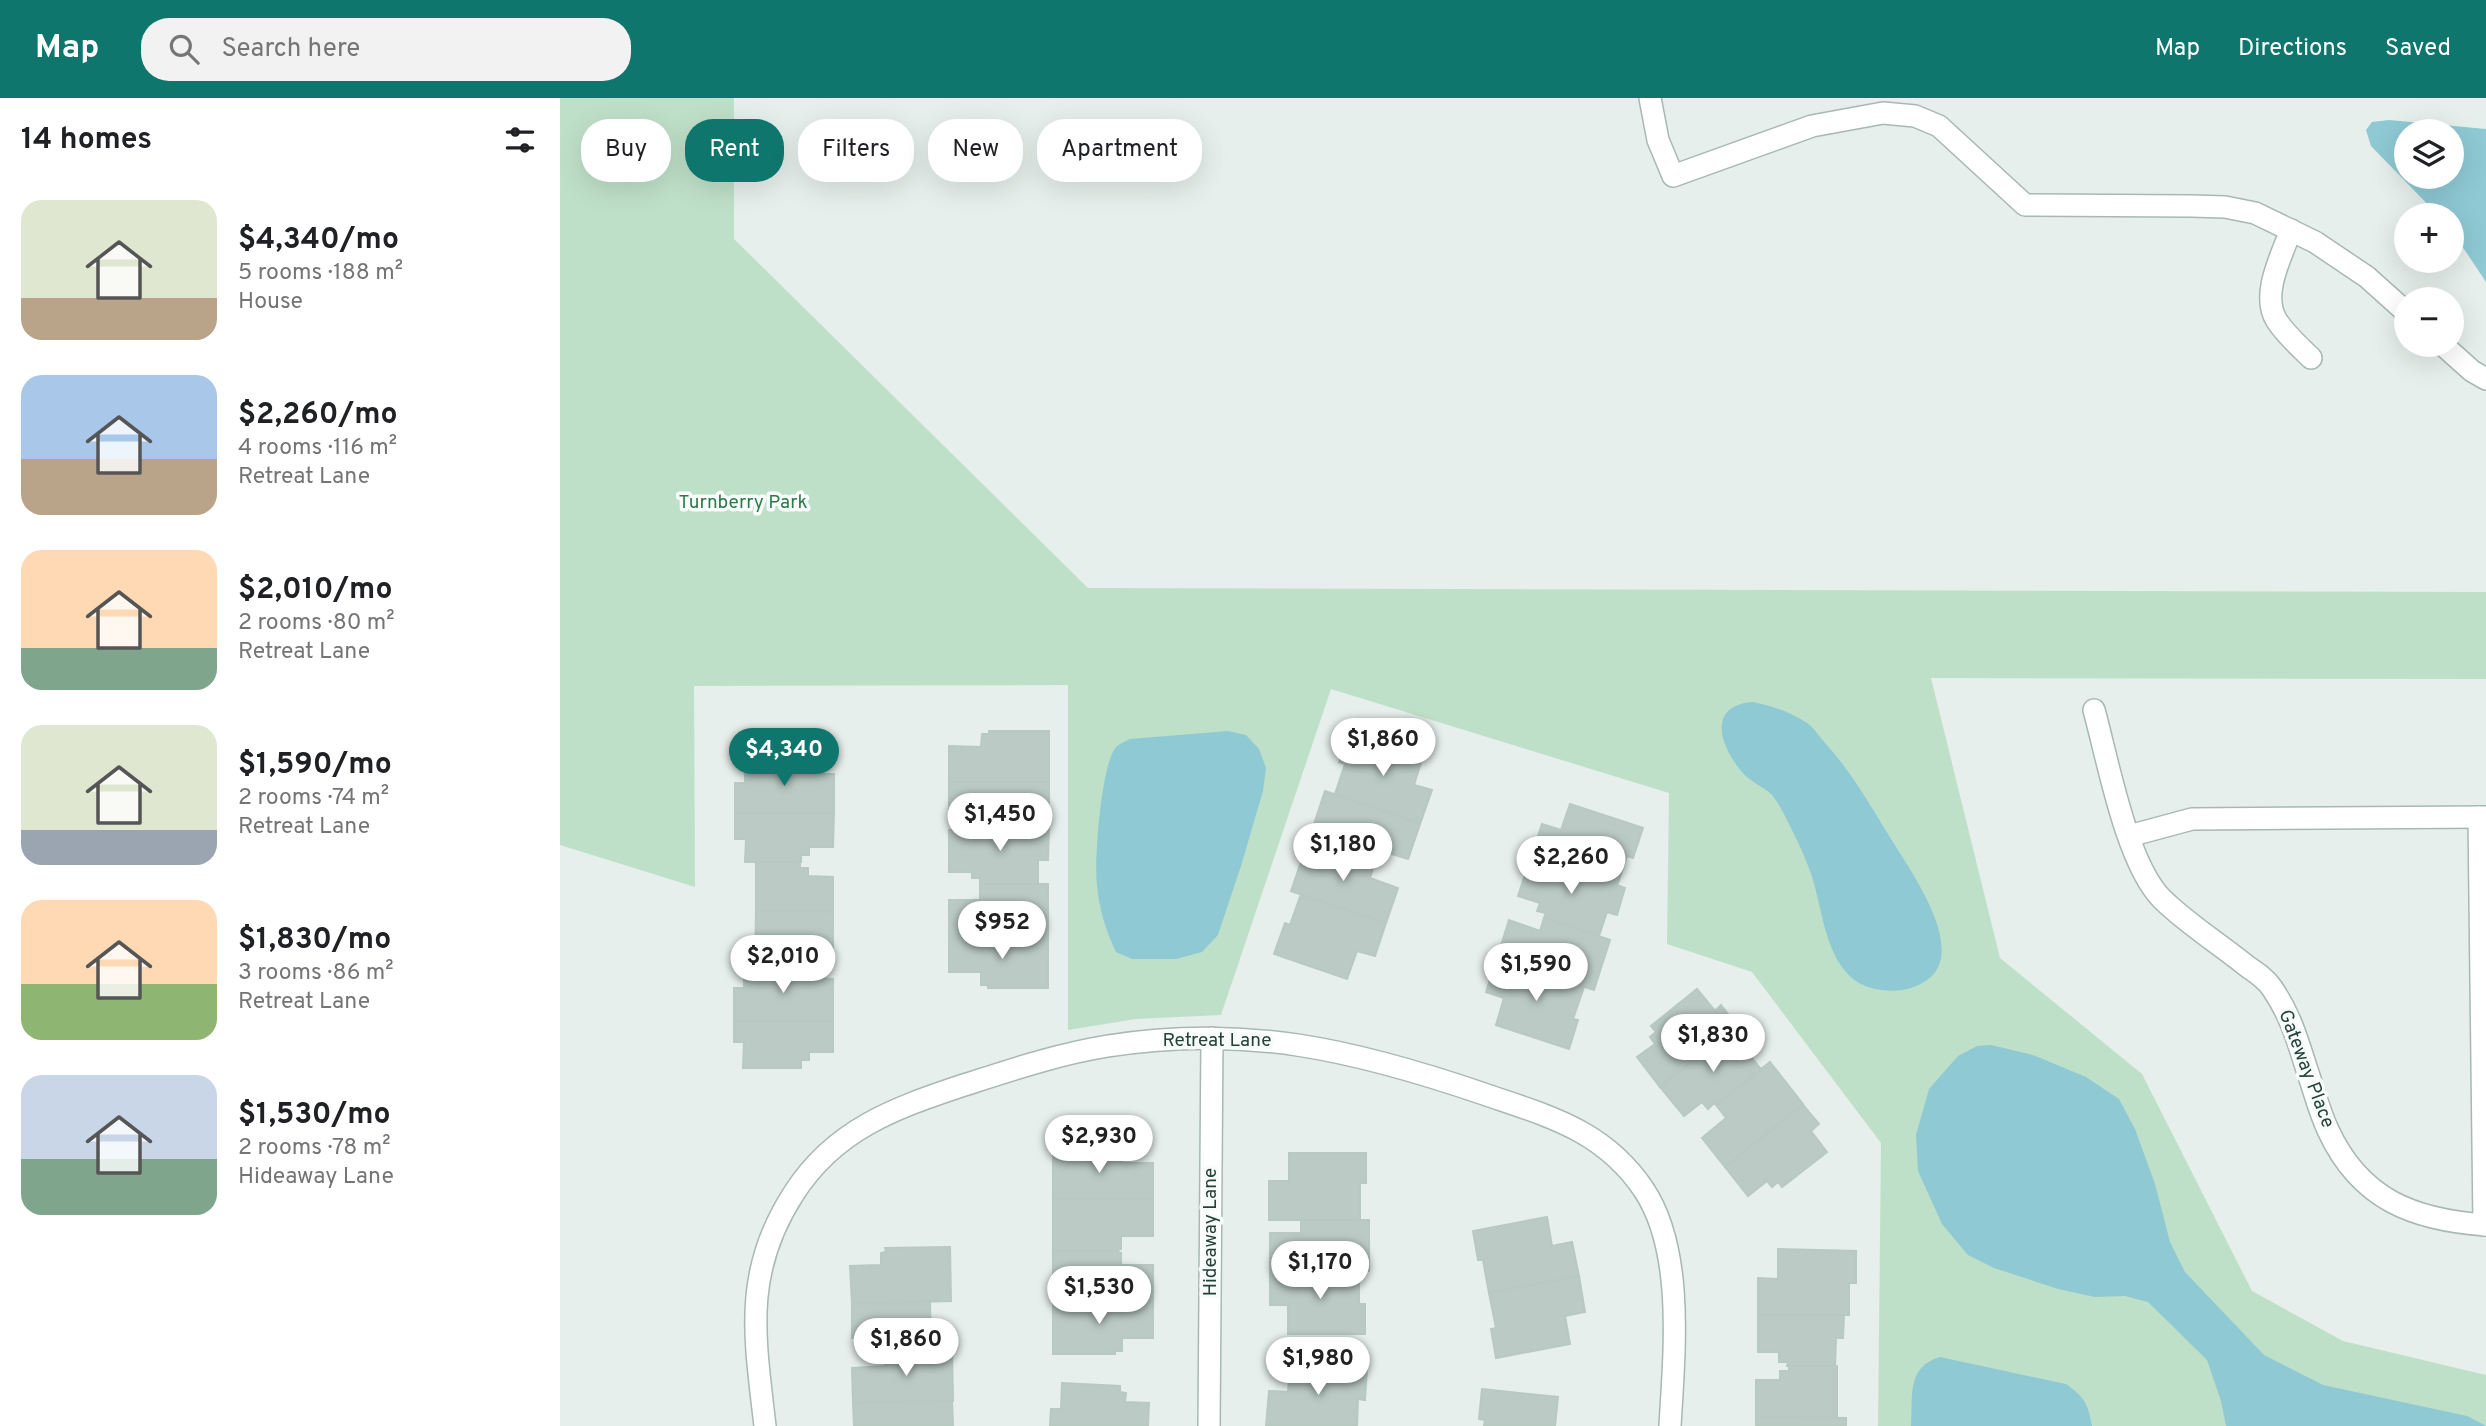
<!DOCTYPE html>
<html lang="en">
<head>
<meta charset="utf-8">
<style>
  body { margin:0; font-family:Overpass,sans-serif; background:#f2f2f2; color:#202124; height:100vh; display:flex; flex-direction:column; font-size:26px; white-space:nowrap }
  * { box-sizing:border-box; margin:0 }
  p { font-size:23px; color:#757577 }
  .icon { flex:none; width:38px; height:38px; fill:none; stroke:currentColor; stroke-width:2; stroke-linecap:round; stroke-linejoin:round }
  .map { position:relative; flex:1; overflow:hidden }
  .panel { display:flex; flex-direction:column; background:#fff; width:560px }
  .panel>* { flex:none }
  .banner { position:absolute; left:21px; top:21px; width:665px; height:63px; display:flex; gap:14px }
  .tools { position:absolute; left:1834px; top:21px; display:grid; gap:14px }
  .tools a { display:grid; place-items:center; width:70px; height:70px; border-radius:50%; background:#fff; box-shadow:0 7px 28px #0002; font-size:35px }
  .price { position:absolute; translate:-50% -60px; padding:0 16px; border-radius:24px; background:#fff; color:#222; font-size:23px; line-height:46px; filter:drop-shadow(0 2px 4px #0008) }
  .price::after { content:''; position:absolute; left:50%; top:42px; width:21px; height:16px; margin-left:-10px; background:inherit; clip-path:polygon(0 0,100% 0,50% 100%) }
  .price.selected { background:#0f766e; color:#fff }
  ul { padding:0; list-style:none }
  li { display:flex; align-items:center; gap:21px; height:175px; padding:0 21px }
  li span { display:grid; place-items:center; flex:none; width:196px; height:140px; border-radius:21px; color:#555 }
  li>.icon { margin-inline-start:auto }
  span .icon { width:84px; height:84px; fill:#fffc; stroke-width:1 }
  li b { font-size:30px }
  h2 { display:flex; justify-content:space-between; align-items:center; height:84px; padding:0 21px; font-size:30px }
  .chip { padding:0 24px; border-radius:28px; background:#fff; box-shadow:0 7px 28px #0002; font-size:24px; line-height:63px }
  .chip.selected { background:#0f766e; color:#fff }
  header { display:flex; align-items:center; gap:42px; box-sizing:border-box; height:98px; padding:0 35px; background:#0f766e; color:#fff }
  header strong { font-size:33px }
  nav { display:flex; gap:38px; margin-inline-start:auto; font-size:24px }
  .search { width:490px; height:63px; background:#f2f2f2; display:flex; align-items:center; gap:18px; box-sizing:border-box; padding:0 24px; border-radius:28px; color:#757577; font-size:26px }
  main { display:flex; flex:1; min-height:0 }
  .map>svg:first-child { display:block }
</style>
</head>
<body>
<header>
<strong>Map</strong>
<div class="search"><svg class="icon" aria-label="search" viewBox="0 0 24 24"><circle cx="10" cy="10" r="6"/><path d="M15 15l6 6"/></svg>Search here</div>
<nav><a>Map</a><a>Directions</a><a>Saved</a></nav>
</header>
<main>
<section class="panel">
<h2>14 homes<svg class="icon" aria-label="filters" viewBox="0 0 24 24"><path d="M4 7h16M4 17h16"/><circle cx="9" cy="7" r="2"/><circle cx="15" cy="17" r="2"/></svg></h2>
<ul>
<li><span style="background:linear-gradient(#dfe7d0 70%,#b9a48a 0)"><svg class="icon" aria-label="home" viewBox="0 0 24 24"><path d="M3 11l9-7 9 7M6 9v11h12V9"/></svg></span><div><b>$4,340/mo</b><p>5 rooms · 188 m²</p><p>House</p></div></li>
<li><span style="background:linear-gradient(#a9c7e8 60%,#b9a48a 0)"><svg class="icon" aria-label="home" viewBox="0 0 24 24"><path d="M3 11l9-7 9 7M6 9v11h12V9"/></svg></span><div><b>$2,260/mo</b><p>4 rooms · 116 m²</p><p>Retreat Lane</p></div></li>
<li><span style="background:linear-gradient(#ffd9b3 70%,#7fa58c 0)"><svg class="icon" aria-label="home" viewBox="0 0 24 24"><path d="M3 11l9-7 9 7M6 9v11h12V9"/></svg></span><div><b>$2,010/mo</b><p>2 rooms · 80 m²</p><p>Retreat Lane</p></div></li>
<li><span style="background:linear-gradient(#dfe7d0 75%,#9aa5b1 0)"><svg class="icon" aria-label="home" viewBox="0 0 24 24"><path d="M3 11l9-7 9 7M6 9v11h12V9"/></svg></span><div><b>$1,590/mo</b><p>2 rooms · 74 m²</p><p>Retreat Lane</p></div></li>
<li><span style="background:linear-gradient(#ffd9b3 60%,#8fb573 0)"><svg class="icon" aria-label="home" viewBox="0 0 24 24"><path d="M3 11l9-7 9 7M6 9v11h12V9"/></svg></span><div><b>$1,830/mo</b><p>3 rooms · 86 m²</p><p>Retreat Lane</p></div></li>
<li><span style="background:linear-gradient(#c9d6e8 60%,#7fa58c 0)"><svg class="icon" aria-label="home" viewBox="0 0 24 24"><path d="M3 11l9-7 9 7M6 9v11h12V9"/></svg></span><div><b>$1,530/mo</b><p>2 rooms · 78 m²</p><p>Hideaway Lane</p></div></li>
</ul>
</section>
<div class="map">
<svg width="1926" height="1328" viewBox="0 0 1926 1328">
  <rect width="100%" height="100%" fill="#e6efeb"/>
  <polygon fill="#bfe0c8" points="0,0 174,0 174,141 528,490 1926,494 1926,581 1371,580 1440,860 1582,976 1692,1193 1783,1243 1926,1277 1926,1328 1318,1328 1321,1045 1192,874 1107,846 1109,695 771,591 661,917 576,921 508,932 508,587 134,588 135,789 0,747"/>
  <g fill="#8ec9d4" fill-rule="evenodd">
    <path d="M1829 22 1926 31V184L1892 133V117H1878L1811 48 1806 32 1812 24ZM1892 33V79H1846V33Z"/>
    <path d="M1193 604C1212 608 1231 614 1247 625 1254 630 1259 638 1265 645 1290 672 1309 705 1328 736 1347 768 1410 852 1367 882 1352 892 1339 894 1322 892 1264 886 1265 813 1250 773 1244 756 1236 740 1228 724 1224 716 1218 704 1212 697 1203 688 1190 684 1182 674 1173 664 1159 641 1162 626 1164 610 1179 605 1193 604Z"/>
    <path d="M668 633 686 637 699 651 706 670 703 693 681 768 658 837 642 854 616 861H572L556 854C546 834 539 810 537 787 534 763 541 667 556 649 559 646 566 643 570 641Z"/>
    <polygon points="1431,947 1473,957 1526,979 1559,1001 1575,1031 1595,1086 1610,1144 1625,1174 1704,1257 1763,1287 1907,1318 1926,1328 1666,1328 1661,1303 1647,1262 1588,1204 1565,1198 1535,1199 1498,1191 1434,1170 1408,1157 1382,1126 1358,1073 1356,1037 1369,991 1398,958 1417,948"/>
    <path d="M1380 1259 1506 1286C1525 1300 1528 1305 1532 1328H1351C1353 1299 1346 1269 1380 1259Z"/>
  </g>
  <g fill="#bbcac4" stroke="#b8c9c2" stroke-width="2">
    <polygon points="429,633 489,633 489,684 389,684 389,648 421,649 422,636 429,636"/>
    <polygon points="790,633 863,658 854,687 872,692 860,726 775,696 785,666 779,664"/>
    <polygon points="185,660 242,660 242,667 250,667 249,676 274,676 274,715 175,715 175,685 185,685"/>
    <polygon points="389,684 489,684 489,727 428,727 428,721 389,721"/>
    <polygon points="765,693 860,726 848,761 819,752 815,763 808,761 807,763 748,744"/>
    <polygon points="1010,706 1083,730 1073,760 1067,758 1057,788 971,759 982,726 1001,732"/>
    <polygon points="175,715 274,715 273,749 249,749 249,757 241,757 241,764 185,764 186,741 175,741"/>
    <polygon points="428,727 489,727 488,762 478,762 478,786 420,786 420,780 412,780 412,774 389,774 389,732 428,732"/>
    <polygon points="748,744 807,763 806,766 814,768 810,780 838,790 826,825 731,793"/>
    <polygon points="971,759 1065,790 1057,817 1047,814 1039,838 984,820 986,815 977,813 980,805 958,798"/>
    <polygon points="196,764 240,764 240,770 248,770 248,778 273,779 273,814 196,813"/>
    <polygon points="420,786 488,786 488,840 389,840 389,802 420,802"/>
    <polygon points="741,796 826,825 815,858 797,853 787,881 714,856 725,825 730,827"/>
    <polygon points="196,813 273,814 273,851 248,851 248,860 240,860 240,867 195,867"/>
    <polygon points="984,820 1050,842 1034,892 937,860 949,822 980,833"/>
    <polygon points="389,840 488,840 488,890 428,890 428,887 421,887 421,874 389,874"/>
    <polygon points="937,860 1024,889 1013,921 1018,922 1009,951 936,927 944,900 926,894"/>
    <polygon points="184,867 240,867 240,872 248,872 248,880 273,881 273,923 174,923 174,890 184,890"/>
    <polygon points="1137,891 1155,913 1161,907 1177,928 1100,989 1077,959 1095,946 1090,939 1096,934 1091,928"/>
    <polygon points="174,923 273,923 273,954 249,954 249,962 241,962 241,970 183,970 184,944 174,944"/>
    <polygon points="1177,928 1193,947 1186,953 1201,971 1156,1007 1154,1005 1148,1011 1142,1004 1124,1018 1100,989"/>
    <polygon points="1210,964 1243,1006 1165,1069 1142,1040 1166,1020 1156,1007"/>
    <polygon points="1243,1007 1259,1026 1251,1033 1267,1054 1222,1089 1218,1084 1212,1089 1207,1083 1188,1098 1165,1069"/>
    <polygon points="493,1049 556,1049 556,1052 563,1052 562,1065 593,1065 593,1101 493,1101"/>
    <polygon points="729,1055 806,1055 806,1085 800,1085 800,1122 709,1122 709,1083 729,1083"/>
    <polygon points="493,1101 593,1101 593,1138 561,1138 561,1151 555,1153 493,1153"/>
    <polygon points="987,1119 992,1148 1012,1144 1019,1178 929,1195 923,1162 918,1162 913,1133"/>
    <polygon points="741,1122 809,1122 809,1173 710,1173 710,1135 741,1135"/>
    <polygon points="390,1149 391,1203 292,1206 290,1168 321,1167 321,1155 326,1154 325,1150"/>
    <polygon points="1218,1151 1296,1153 1296,1185 1289,1185 1289,1217 1198,1217 1198,1180 1218,1181"/>
    <polygon points="493,1153 555,1153 561,1155 561,1167 593,1167 593,1205 493,1205"/>
    <polygon points="710,1173 799,1173 799,1206 805,1206 805,1236 728,1236 728,1207 710,1207"/>
    <polygon points="1019,1178 1025,1214 1005,1218 1010,1246 936,1260 931,1231 936,1230 929,1195"/>
    <polygon points="370,1203 371,1250 324,1252 324,1247 318,1247 318,1239 292,1240 292,1206"/>
    <polygon points="493,1205 593,1205 593,1240 562,1240 562,1253 555,1253 555,1256 493,1256"/>
    <polygon points="1198,1217 1284,1217 1283,1240 1276,1240 1275,1268 1227,1268 1228,1264 1219,1264 1219,1254 1198,1254"/>
    <polygon points="392,1250 393,1303 293,1305 292,1270 325,1268 324,1252"/>
    <polygon points="730,1265 807,1270 805,1302 798,1301 797,1328 706,1328 709,1293 728,1294"/>
    <polygon points="1229,1268 1277,1268 1277,1320 1196,1319 1196,1282 1220,1282 1220,1273 1229,1273"/>
    <polygon points="502,1285 560,1288 560,1294 566,1295 565,1304 589,1305 588,1328 490,1328 491,1311 501,1311"/>
    <polygon points="922,1291 998,1299 995,1328 924,1328 925,1322 919,1321"/>
    <polygon points="392,1303 393,1328 294,1328 293,1305"/>
    <polygon points="1196,1319 1286,1320 1286,1328 1196,1328"/>
  </g>
  <g fill="none" stroke-linecap="round" stroke-linejoin="round">
    <defs>
      <g id="lane">
        <polyline points="1090,0 1098,42 1113,78 1252,28 1323,15 1355,18 1379,28 1465,107 1631,108 1665,109 1695,115 1755,144 1807,179 1846,214"/>
        <path d="M1731 132C1722 157 1700 197 1717 223 1726 237 1740 249 1751 260"/>
        <polyline points="1883,247 1912,273 1926,281"/>
      </g>
      <g id="street">
        <path d="M1534 612C1548 663 1566 763 1601 800 1627 826 1660 846 1688 869 1697 875 1706 881 1712 890 1731 918 1737 941 1747 972 1754 992 1759 1013 1768 1032 1800 1102 1854 1122 1926 1127"/>
        <polyline points="1919,719 1924,1127"/>
        <polyline points="1569,738 1632,721 1926,719"/>
        <path d="M205 1328C195 1240 182 1175 234 1095 275 1031 335 1010 404 987 451 972 498 956 548 948 685 926 795 952 924 996 988 1018 1044 1032 1084 1092 1125 1154 1114 1256 1110 1328"/>
        <polyline points="649,1328 652,940"/>
      </g>
    </defs>
    <use href="#lane" stroke="#a8b8b2" stroke-width="24"/>
    <use href="#street" stroke="#a8b8b2" stroke-width="24"/>
    <use href="#lane" stroke="#fff" stroke-width="21"/>
    <use href="#street" stroke="#fff" stroke-width="21"/>
  </g>
  <g text-anchor="middle" dominant-baseline="central" stroke-width="7" stroke-linejoin="round" paint-order="stroke">
    <g font-size="19" fill="#2d7a4b" stroke="#f7fbf9">
      <text x="183" y="405">Turnberry Park</text>
    </g>
    <g font-size="19" fill="#24423a" stroke="#f7fbf9">
      <text x="657" y="943">Retreat Lane</text>
      <text transform="translate(1746 971) rotate(69)">Gateway Place</text>
      <text transform="translate(651 1134) rotate(-90)">Hideaway Lane</text>
    </g>
  </g>
</svg>
<div class="tools">
<a><svg class="icon" aria-label="layers" viewBox="0 0 24 24"><path d="M12 4l9 5-9 5-9-5zM3 14l9 5 9-5"/></svg></a>
<a>+</a>
<a>−</a>
</div>
<b class="price" style="left:823px;top:680px">$1,860</b>
<b class="price selected" style="left:224px;top:690px">$4,340</b>
<b class="price" style="left:440px;top:755px">$1,450</b>
<b class="price" style="left:783px;top:785px">$1,180</b>
<b class="price" style="left:1011px;top:798px">$2,260</b>
<b class="price" style="left:442px;top:863px">$952</b>
<b class="price" style="left:223px;top:897px">$2,010</b>
<b class="price" style="left:976px;top:905px">$1,590</b>
<b class="price" style="left:1153px;top:976px">$1,830</b>
<b class="price" style="left:539px;top:1077px">$2,930</b>
<b class="price" style="left:760px;top:1203px">$1,170</b>
<b class="price" style="left:539px;top:1228px">$1,530</b>
<b class="price" style="left:346px;top:1280px">$1,860</b>
<b class="price" style="left:758px;top:1299px">$1,980</b>
<div class="banner">
<a class="chip">Buy</a>
<a class="chip selected">Rent</a>
<a class="chip">Filters</a>
<a class="chip">New</a>
<a class="chip">Apartment</a>
</div>
</div>
</main>
</body>
</html>
